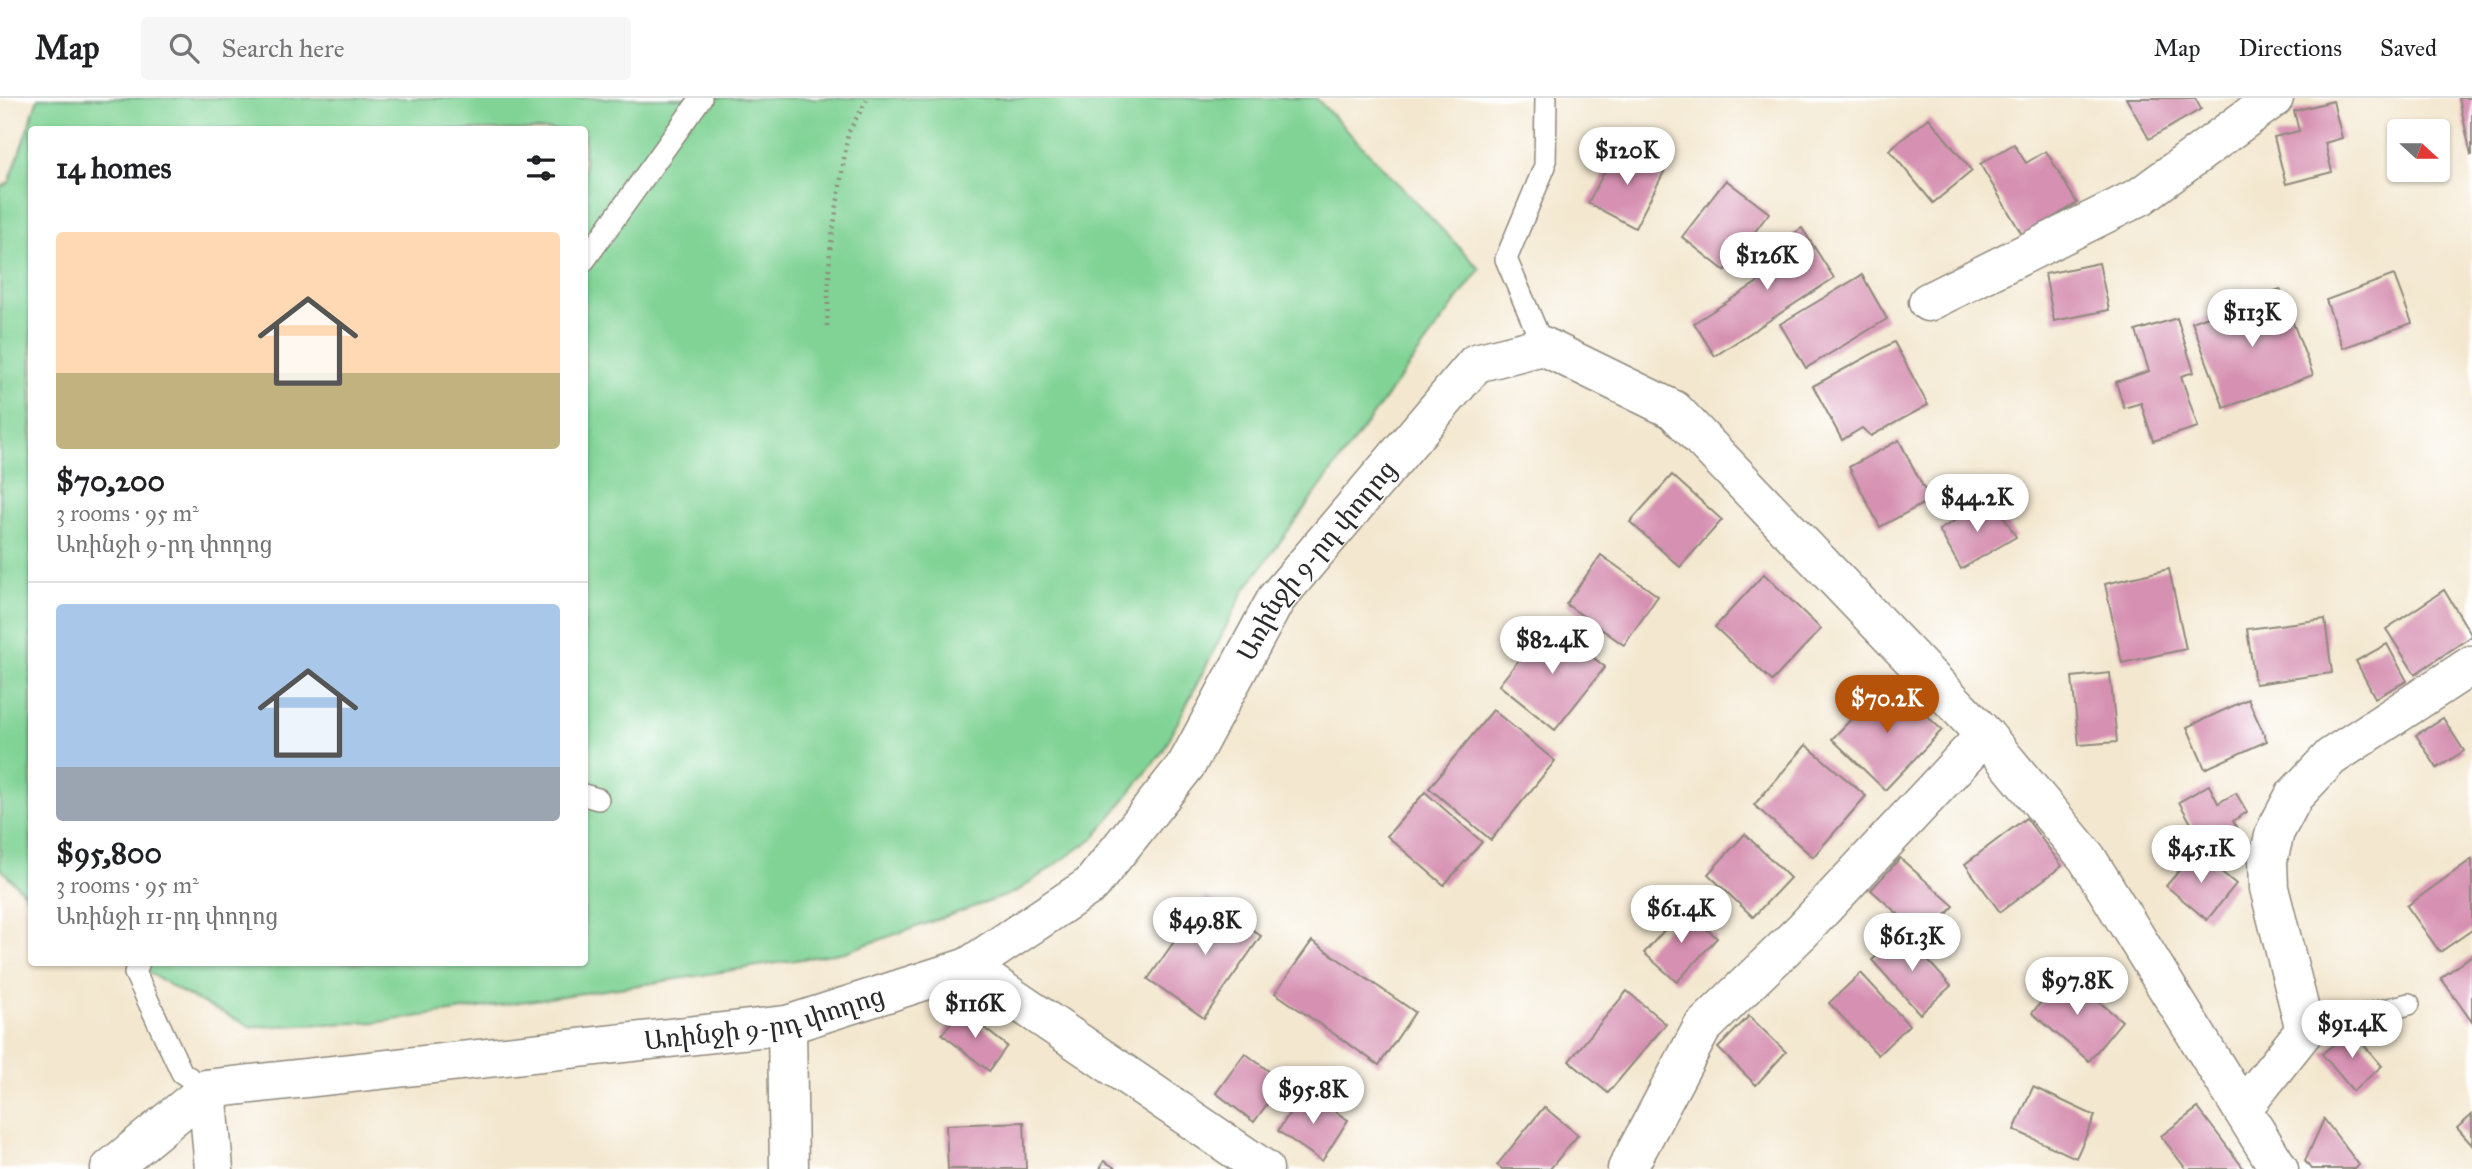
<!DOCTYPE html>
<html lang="en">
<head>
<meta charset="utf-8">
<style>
  body { margin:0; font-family:"IM FELL Great Primer","Noto Serif Armenian",serif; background:#f6f6f6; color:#202124; height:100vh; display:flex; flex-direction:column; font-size:26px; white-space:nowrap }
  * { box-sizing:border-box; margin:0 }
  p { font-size:23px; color:#757577 }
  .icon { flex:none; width:38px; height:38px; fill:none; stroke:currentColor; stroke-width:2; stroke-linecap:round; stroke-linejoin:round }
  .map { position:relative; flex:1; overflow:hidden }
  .sheet { position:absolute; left:28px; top:28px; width:560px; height:840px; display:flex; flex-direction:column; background:#fff; border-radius:7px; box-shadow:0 2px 5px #0004 }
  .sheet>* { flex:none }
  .needle { width:46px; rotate:111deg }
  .fabs { position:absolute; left:2387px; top:21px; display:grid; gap:14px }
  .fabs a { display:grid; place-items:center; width:63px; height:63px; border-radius:7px; background:#fff; box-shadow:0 2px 5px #0004; font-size:35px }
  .price { position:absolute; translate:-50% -60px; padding:0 16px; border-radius:24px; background:#fff; color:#222; font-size:23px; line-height:46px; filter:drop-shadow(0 2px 4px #0008) }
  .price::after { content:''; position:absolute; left:50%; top:42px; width:21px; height:16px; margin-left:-10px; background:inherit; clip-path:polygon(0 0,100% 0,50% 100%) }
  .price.selected { background:#b45309; color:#fff }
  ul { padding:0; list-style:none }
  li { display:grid; align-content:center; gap:14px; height:371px; padding:0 28px }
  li+li { border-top:2px solid #e0e0e0 }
  li span { display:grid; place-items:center; height:217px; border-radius:7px; color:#555 }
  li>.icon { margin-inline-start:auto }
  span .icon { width:126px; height:126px; fill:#fffc; stroke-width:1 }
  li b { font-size:30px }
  h2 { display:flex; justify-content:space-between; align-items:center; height:84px; padding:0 28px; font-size:30px }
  header { display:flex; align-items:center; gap:42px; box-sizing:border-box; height:98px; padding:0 35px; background:#fff; border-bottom:2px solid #e0e0e0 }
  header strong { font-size:33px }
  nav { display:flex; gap:38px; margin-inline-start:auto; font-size:24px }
  .search { width:490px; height:63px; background:#f6f6f6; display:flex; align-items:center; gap:18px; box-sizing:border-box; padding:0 24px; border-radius:7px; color:#757577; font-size:26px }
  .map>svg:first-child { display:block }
</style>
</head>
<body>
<header>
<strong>Map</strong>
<div class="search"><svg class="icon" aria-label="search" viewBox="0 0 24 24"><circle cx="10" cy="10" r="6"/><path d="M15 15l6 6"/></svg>Search here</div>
<nav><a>Map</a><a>Directions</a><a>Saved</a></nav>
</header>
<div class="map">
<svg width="2472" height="1071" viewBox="0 0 2472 1071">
  <rect width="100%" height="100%" fill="#fff"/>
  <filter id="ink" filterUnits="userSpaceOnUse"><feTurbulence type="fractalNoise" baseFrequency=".0143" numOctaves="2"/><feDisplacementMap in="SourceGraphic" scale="14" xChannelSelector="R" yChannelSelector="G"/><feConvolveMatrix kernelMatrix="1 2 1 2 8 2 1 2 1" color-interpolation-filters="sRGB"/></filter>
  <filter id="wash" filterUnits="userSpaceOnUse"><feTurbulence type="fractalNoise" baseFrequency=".00686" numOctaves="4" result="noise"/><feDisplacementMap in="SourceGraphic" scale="28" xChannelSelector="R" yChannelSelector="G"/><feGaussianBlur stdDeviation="1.57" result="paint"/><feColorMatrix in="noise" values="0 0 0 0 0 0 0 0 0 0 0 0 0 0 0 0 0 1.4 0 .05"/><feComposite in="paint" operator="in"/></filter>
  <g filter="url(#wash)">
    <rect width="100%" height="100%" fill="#f3e7cf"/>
    <polygon fill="#80d395" stroke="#567f60" stroke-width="2" points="38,0 1316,0 1480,171 1244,493 1163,653 1095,739 1016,794 845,854 647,886 380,924 251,929 183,895 133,865 584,864 584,32 32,32 31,802 0,770 0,89 9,85"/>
    <g id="blocks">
      <g fill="#d690b1">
        <polygon points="2126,0 2195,0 2201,11 2149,41"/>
        <polygon points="2459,0 2472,0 2472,57 2471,57"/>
        <polygon points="2333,3 2342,40 2325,45 2332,74 2286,86 2274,39 2299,33 2294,13"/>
        <polygon points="1929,20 1972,73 1933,105 1889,52"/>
        <polygon points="2014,46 2026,65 2046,53 2077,105 2023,138 1980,66"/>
        <polygon points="1618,48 1665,72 1635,130 1588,105"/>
        <polygon points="1726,82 1769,115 1725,173 1682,139"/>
        <polygon points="1802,130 1834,180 1715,258 1694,225 1761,182 1750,165"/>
        <polygon points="2099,165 2109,212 2054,223 2045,176"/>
        <polygon points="1862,177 1887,221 1806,270 1780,226"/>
        <polygon points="2394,177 2412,225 2343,250 2326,202"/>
        <polygon points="2280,191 2313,277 2224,310 2192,224"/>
        <polygon points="2177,220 2194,274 2181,278 2198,329 2153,343 2141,305 2124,310 2116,284 2149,273 2136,233"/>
        <polygon points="1894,244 1928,307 1871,338 1862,330 1842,342 1813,288"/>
        <polygon points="1899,342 1930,402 1880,429 1849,369"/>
        <polygon points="1672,377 1722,422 1680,469 1630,424"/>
        <polygon points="1993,400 2016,439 1961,471 1939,432"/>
        <polygon points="1601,457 1658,498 1624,547 1566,506"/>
        <polygon points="2169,471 2186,551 2122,565 2105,486"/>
        <polygon points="1764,476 1821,531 1772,583 1715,529"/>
        <polygon points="2444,492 2472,538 2415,576 2386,531"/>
        <polygon points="2325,521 2332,575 2255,586 2247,531"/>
        <polygon points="1549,524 1605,569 1555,632 1499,587"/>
        <polygon points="2387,546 2407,583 2375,600 2356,563"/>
        <polygon points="2110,575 2117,644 2079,647 2072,579"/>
        <polygon points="1889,582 1942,632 1885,692 1832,641"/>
        <polygon points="2248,601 2267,643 2205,671 2187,629"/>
        <polygon points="1493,612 1555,663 1491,742 1429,690"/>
        <polygon points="2443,620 2464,653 2437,670 2416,637"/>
        <polygon points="1806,647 1866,698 1813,759 1754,707"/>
        <polygon points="2209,687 2218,705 2236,695 2247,714 2233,723 2239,734 2206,752 2179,704"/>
        <polygon points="1425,694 1482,744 1444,787 1387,738"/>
        <polygon points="2026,720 2062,768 2000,814 1965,766"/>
        <polygon points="1745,736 1790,780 1753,819 1708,776"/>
        <polygon points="2196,753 2236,786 2207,822 2166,788"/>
        <polygon points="1900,760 1954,808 1925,840 1871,792"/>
        <polygon points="2472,761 2472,832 2440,854 2407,808"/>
        <polygon points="1206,798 1261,838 1204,920 1148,881"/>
        <polygon points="1684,810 1717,840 1677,884 1644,855"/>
        <polygon points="1903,835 1951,888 1920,916 1872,862"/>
        <polygon points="1312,843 1415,914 1379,967 1275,895"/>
        <polygon points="2472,857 2472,924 2441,880"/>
        <polygon points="1861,875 1909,927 1878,957 1829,905"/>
        <polygon points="2065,875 2122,923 2089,963 2032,915"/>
        <polygon points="1627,893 1666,926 1608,995 1569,963"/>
        <polygon points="961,912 1007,948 989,973 942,936"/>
        <polygon points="1749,918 1786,954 1756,987 1718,950"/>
        <polygon points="2351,932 2382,968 2353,993 2322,956"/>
        <polygon points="1245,955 1283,984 1254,1024 1216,995"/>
        <polygon points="2033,989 2095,1018 2076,1060 2014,1032"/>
        <polygon points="1304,993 1348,1022 1322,1063 1278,1033"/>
        <polygon points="1544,1009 1578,1037 1550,1071 1502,1071 1497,1067"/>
        <polygon points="2198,1010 2244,1071 2186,1071 2161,1038"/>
        <polygon points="2472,1017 2472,1047 2457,1030"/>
        <polygon points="2324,1021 2359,1067 2355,1071 2311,1071 2305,1063"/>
        <polygon points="1024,1024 1026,1071 948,1071 946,1027"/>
        <polygon points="1104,1063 1117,1071 1100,1071"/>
      </g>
    </g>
  </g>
  <g filter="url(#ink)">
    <use href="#blocks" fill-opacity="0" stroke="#8f897d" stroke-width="2"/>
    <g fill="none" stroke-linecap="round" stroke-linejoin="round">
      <defs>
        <g id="service">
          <polyline points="584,163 701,0"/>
          <polyline points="1543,248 1506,161 1545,68 1546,0"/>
          <polyline points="584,697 598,701"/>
          <polyline points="139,864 135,875 182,975 207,991"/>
          <polyline points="2305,932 2409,906"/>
        </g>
        <g id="minor">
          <polyline points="1928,204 2141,98 2274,0"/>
          <polyline points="968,869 1264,1071"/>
          <polyline points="787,927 789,1071"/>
          <polyline points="207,991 214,1071"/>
          <polyline points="2242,1011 2305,932 2269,790 2268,762 2275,734 2294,698 2331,659 2472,567"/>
          <path id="s1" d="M110 1071 207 991 787 927 968 869 1091 787 1187 666 1276 501 1476 265 1543 248 1674 312 1985 637 2087 760 2279 1071"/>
          <polyline points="1627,1071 1702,930 1803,832 1985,637"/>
        </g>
      </defs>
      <use href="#service" stroke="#8f897d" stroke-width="24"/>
      <use href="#minor" stroke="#8f897d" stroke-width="41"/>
      <polyline stroke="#8f897d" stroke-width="4.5" stroke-dasharray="2 5" stroke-linecap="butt" points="827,228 830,153 848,35 868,0"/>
      <use href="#service" stroke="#fff" stroke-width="21"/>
      <use href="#minor" stroke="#fff" stroke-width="38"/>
    </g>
  </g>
  <g text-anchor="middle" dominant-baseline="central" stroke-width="6" stroke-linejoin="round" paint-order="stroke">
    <g font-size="26" fill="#2b2b2b" stroke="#fff">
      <text stroke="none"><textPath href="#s1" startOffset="1444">Առինջի 9-րդ փողոց</textPath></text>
      <text stroke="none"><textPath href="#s1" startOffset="688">Առինջի 9-րդ փողոց</textPath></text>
    </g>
  </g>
</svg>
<div class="fabs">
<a><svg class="needle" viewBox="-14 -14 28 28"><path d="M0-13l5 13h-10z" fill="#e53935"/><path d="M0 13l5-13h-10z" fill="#757577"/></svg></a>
</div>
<b class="price" style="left:1627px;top:89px">$120K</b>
<b class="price" style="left:1767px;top:194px">$126K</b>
<b class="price" style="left:2252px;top:251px">$113K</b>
<b class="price" style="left:1977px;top:436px">$44.2K</b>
<b class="price" style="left:1552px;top:578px">$82.4K</b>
<b class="price selected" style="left:1887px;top:637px">$70.2K</b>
<b class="price" style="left:2201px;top:787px">$45.1K</b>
<b class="price" style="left:1681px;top:847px">$61.4K</b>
<b class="price" style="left:1205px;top:859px">$49.8K</b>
<b class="price" style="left:1912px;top:875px">$61.3K</b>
<b class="price" style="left:2077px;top:919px">$97.8K</b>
<b class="price" style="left:975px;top:942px">$116K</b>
<b class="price" style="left:2352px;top:962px">$91.4K</b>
<b class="price" style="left:1313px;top:1028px">$95.8K</b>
<section class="sheet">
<h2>14 homes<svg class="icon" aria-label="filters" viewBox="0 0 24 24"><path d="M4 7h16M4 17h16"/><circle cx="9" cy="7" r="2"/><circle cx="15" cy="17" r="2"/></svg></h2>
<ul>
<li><span style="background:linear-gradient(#ffd9b3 65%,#c2b280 0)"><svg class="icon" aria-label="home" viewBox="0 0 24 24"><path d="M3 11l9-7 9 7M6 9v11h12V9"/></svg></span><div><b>$70,200</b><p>3 rooms · 95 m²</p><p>Առինջի 9-րդ փողոց</p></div></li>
<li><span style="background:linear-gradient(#a9c7e8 75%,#9aa5b1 0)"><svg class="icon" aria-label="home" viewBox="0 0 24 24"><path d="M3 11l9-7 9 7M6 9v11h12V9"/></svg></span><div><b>$95,800</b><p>3 rooms · 95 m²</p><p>Առինջի 11-րդ փողոց</p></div></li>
</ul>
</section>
</div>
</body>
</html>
